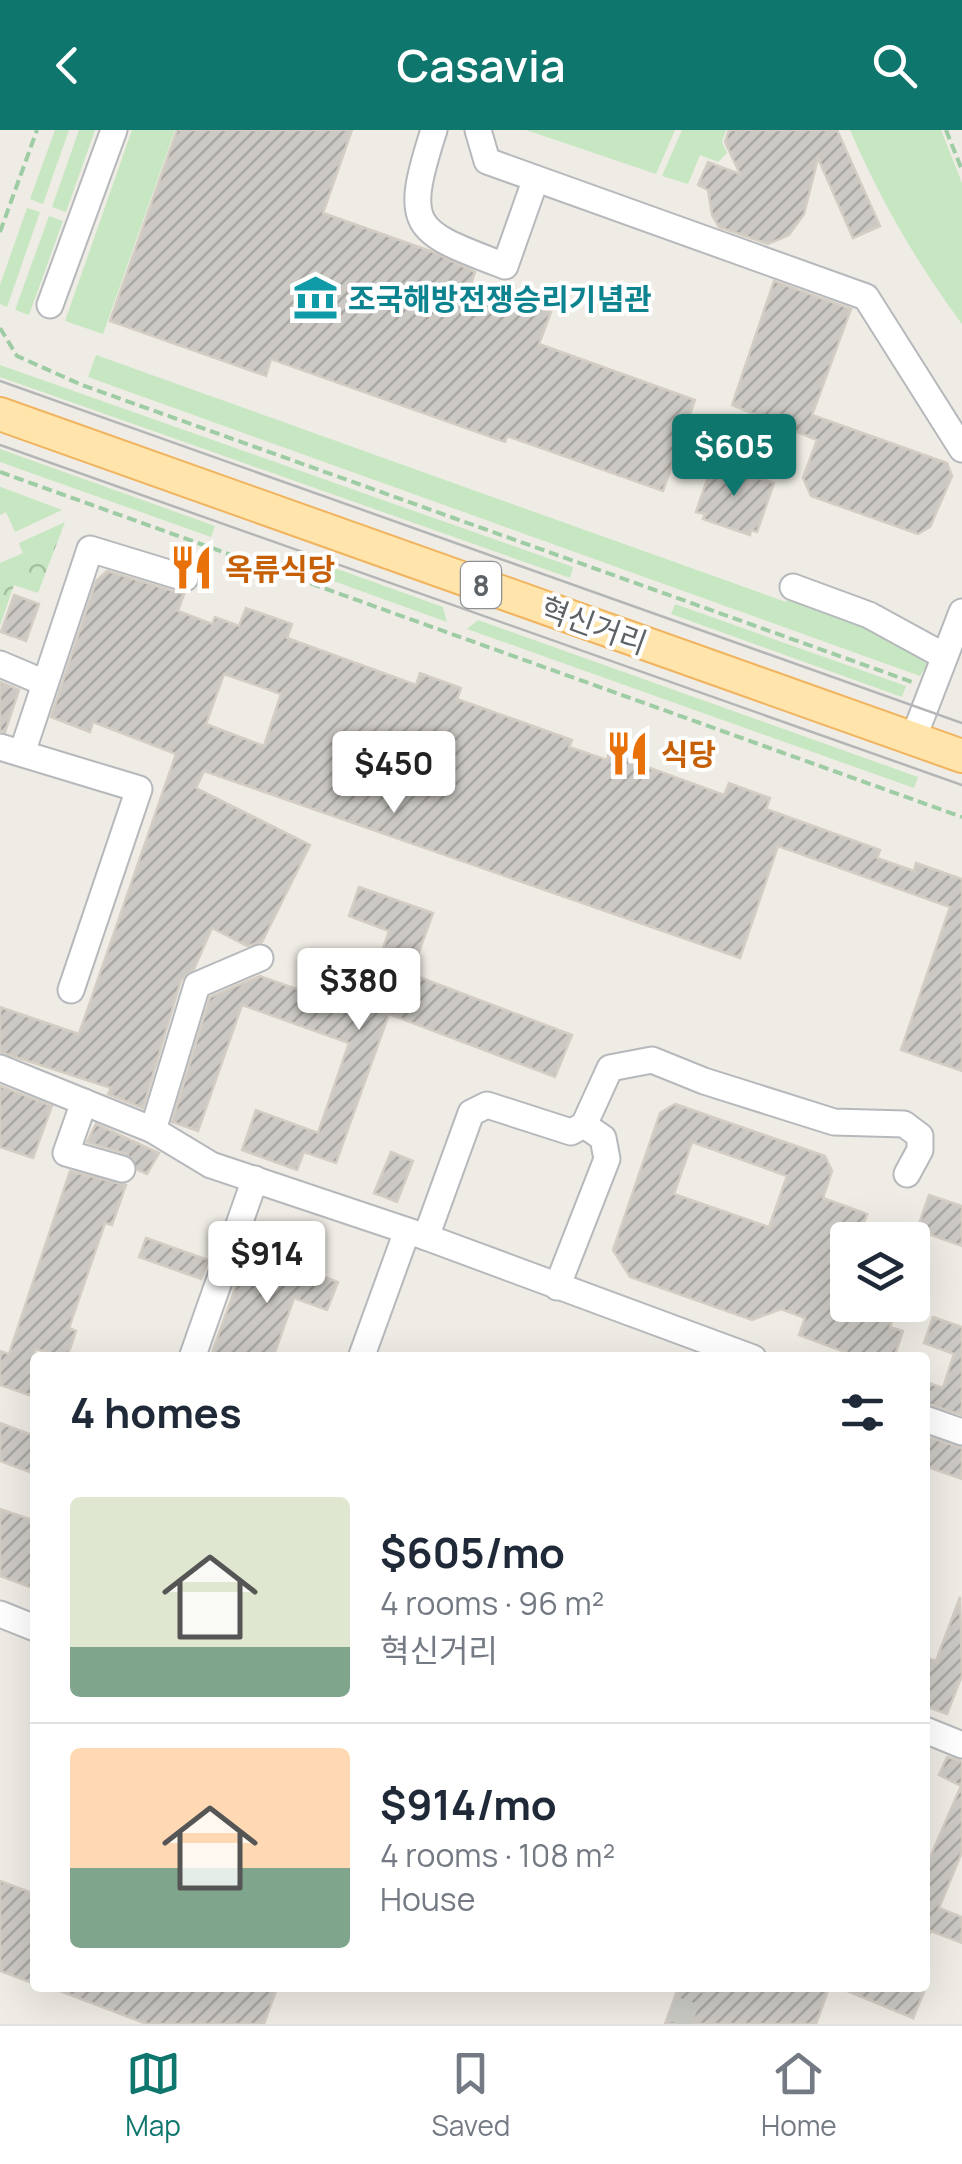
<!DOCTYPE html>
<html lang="en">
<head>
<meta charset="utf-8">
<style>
  body { margin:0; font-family:Manrope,"Noto Sans KR",sans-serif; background:#f6f6f7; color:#1f2937; height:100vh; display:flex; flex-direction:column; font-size:38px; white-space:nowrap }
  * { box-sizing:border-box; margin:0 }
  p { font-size:32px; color:#747a83 }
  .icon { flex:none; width:55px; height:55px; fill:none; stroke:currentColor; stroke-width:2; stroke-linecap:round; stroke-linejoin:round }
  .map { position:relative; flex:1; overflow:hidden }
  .details { position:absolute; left:30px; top:1222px; width:900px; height:640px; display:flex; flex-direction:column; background:#fff; border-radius:10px; box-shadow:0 10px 40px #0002 }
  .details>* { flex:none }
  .controls { position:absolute; left:830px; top:1092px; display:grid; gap:20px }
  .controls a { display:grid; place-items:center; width:100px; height:100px; border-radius:10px; background:#fff; box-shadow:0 10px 40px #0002; font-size:50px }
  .price { position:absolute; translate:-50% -85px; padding:0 22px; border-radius:10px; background:#fff; color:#222; font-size:32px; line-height:65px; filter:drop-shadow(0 2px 5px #0008) }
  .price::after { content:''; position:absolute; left:50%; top:60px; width:30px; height:22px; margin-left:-15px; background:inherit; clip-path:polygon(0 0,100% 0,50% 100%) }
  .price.current { background:#0f766e; color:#fff }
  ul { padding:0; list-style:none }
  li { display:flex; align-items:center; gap:30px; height:250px; padding:0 40px }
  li+li { border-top:2px solid #e0e1e3 }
  li span { display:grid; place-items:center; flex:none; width:280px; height:200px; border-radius:10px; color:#555 }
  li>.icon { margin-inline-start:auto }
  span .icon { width:120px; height:120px; fill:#fffc; stroke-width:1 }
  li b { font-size:42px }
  h2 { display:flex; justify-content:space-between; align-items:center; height:120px; padding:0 40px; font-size:42px }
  header { display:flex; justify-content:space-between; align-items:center; height:130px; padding:0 40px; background:#0f766e; color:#fff; font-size:45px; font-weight:600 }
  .dock { display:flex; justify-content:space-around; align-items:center; height:140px; border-top:2px solid #e0e1e3; background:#fff; font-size:28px; color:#747a83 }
  .dock a { display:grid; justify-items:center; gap:5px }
  .dock .current { color:#0f766e }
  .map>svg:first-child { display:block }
</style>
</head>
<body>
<header><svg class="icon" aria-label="back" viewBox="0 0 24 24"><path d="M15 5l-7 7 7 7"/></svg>Casavia<svg class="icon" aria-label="search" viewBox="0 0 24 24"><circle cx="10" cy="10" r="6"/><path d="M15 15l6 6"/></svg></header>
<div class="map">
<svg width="962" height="1894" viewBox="0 0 962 1894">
  <defs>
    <pattern id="forest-crowns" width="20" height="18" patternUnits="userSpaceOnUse" patternTransform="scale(2.5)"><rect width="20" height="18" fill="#c7e7c2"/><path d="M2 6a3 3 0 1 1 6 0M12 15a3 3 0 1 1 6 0" fill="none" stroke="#a5bfa1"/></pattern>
    <pattern id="building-hatch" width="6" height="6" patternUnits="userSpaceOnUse" patternTransform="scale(2.5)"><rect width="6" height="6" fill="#ccc9c4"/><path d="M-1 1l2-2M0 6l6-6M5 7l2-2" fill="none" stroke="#a9a7a3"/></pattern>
  </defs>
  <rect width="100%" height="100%" fill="#efece5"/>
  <g fill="#c7e7c2">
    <polygon points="55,0 69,0 43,74 30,69"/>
    <polygon points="79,0 95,0 66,82 52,77"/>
    <polygon points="132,0 175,0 103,204 65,191"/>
    <polygon points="526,0 675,0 656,44"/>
    <polygon points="682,0 726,0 722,12 727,23 718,32 700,25 688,54 662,46"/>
    <path d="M850 0H941L962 53V194C916 132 881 71 850 0Z"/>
    <polygon points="27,78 40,82 7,177 0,174 0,155"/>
    <polygon points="49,86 63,91 29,185 15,180"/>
    <polygon points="96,225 786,472 790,463 867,490 929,532 920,546 88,247"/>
    <polygon points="0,235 573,437 570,448 0,247"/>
    <polygon points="0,319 215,396 211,407 0,332"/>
    <polygon points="0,357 1,357 62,380 15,402 6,382 0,385"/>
    <polygon points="329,436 443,477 447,492 325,448"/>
    <polygon points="675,474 906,556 902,567 671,484"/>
    <polygon points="478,490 918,647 914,658 467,499"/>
  </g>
  <polygon fill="url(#forest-crowns)" points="65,392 38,463 14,455 0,496 0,433 23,423 19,413"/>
  <g fill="url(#building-hatch)" stroke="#d4cdc4" stroke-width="2.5" fill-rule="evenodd">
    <polygon points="177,0 352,0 323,83 433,122 475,142 471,154 551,182 539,214 695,270 663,361 507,306 505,312 271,229 266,246 110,191"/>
    <polygon points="729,0 837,0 880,96 853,108 818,28 804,84 789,105 768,114 719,97 712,85 708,60 698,55 708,32 740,44 725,12"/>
    <polygon points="774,151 851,179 812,285 947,333 952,346 930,397 918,404 811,366 803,348 817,310 732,275"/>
    <polygon points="713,332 774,353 757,402 751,400 750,405 703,389 705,384 696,382"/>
    <path d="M107 441 184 464 178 481 212 494 215 487 239 496 246 478 292 494 287 508 416 555 420 543 461 558 457 569 572 610 569 617 607 630 609 623 724 665 729 653 770 668 766 679 880 720 877 728 914 741 916 733 962 749V941L901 920 950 777 778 716 740 828 204 641 196 658 310 715 262 812 247 816 212 798 194 839 181 850 143 978 108 964 111 958 0 922V877L79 904 176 624 93 592 90 602 51 587 96 451ZM224 544 281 564 264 616 206 594Z"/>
    <polygon points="14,465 39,474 26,511 1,502"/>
    <polygon points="0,552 19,560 5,602 0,601"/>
    <polygon points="359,757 433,783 411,844 572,905 555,947 389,884 336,1033 304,1022 297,1040 242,1020 256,980 318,1003 349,913 242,875 198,1001 172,992 210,867 260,846 361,882 389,801 349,786"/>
    <polygon points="0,956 52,976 33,1028 0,1017"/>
    <path d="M675 974 825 1026 832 1041 823 1068 867 1084 858 1110H848L843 1154 848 1156V1175H898L890 1197 903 1201 894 1228H861L799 1205 805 1188 781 1179 752 1190 630 1147 613 1120 660 983ZM692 1012 787 1046 769 1097 674 1064Z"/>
    <polygon points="96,994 159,1023 147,1044 138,1040 127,1024 87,1012"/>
    <polygon points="391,1022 413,1031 397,1072 374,1063"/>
    <polygon points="70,1041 126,1055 112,1095 105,1093 69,1198 76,1201 67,1228 35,1219 35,1267 0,1255 0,1221 9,1224"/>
    <polygon points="929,1065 962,1076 962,1116 917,1100"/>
    <polygon points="146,1108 208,1130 201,1149 139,1127"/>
    <polygon points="249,1120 338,1152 327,1180 294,1168 273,1228 210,1228"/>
    <polygon points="933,1187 962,1197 962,1285 925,1273 929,1253 943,1258 954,1224 924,1213"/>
    <polygon points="0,1293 35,1306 35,1344 0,1331"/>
    <polygon points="925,1306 962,1318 962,1349 925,1336"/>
    <polygon points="0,1379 35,1391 35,1459 0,1446"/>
    <polygon points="960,1467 962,1545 947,1584 925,1576 925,1527 936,1531"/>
    <polygon points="947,1627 962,1631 962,1722 939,1778 962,1787 962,1813 931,1801 925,1812 925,1739 961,1656 939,1645"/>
    <polygon points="0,1751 35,1764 35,1854 0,1841"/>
    <polygon points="52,1858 277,1858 264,1894 147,1894"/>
    <polygon points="678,1858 829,1858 816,1894 665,1894"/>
    <polygon points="840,1858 913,1858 924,1862 913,1888"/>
  </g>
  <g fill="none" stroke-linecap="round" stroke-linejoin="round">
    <polyline stroke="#cacac5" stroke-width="25" stroke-dasharray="25 12" stroke-linecap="butt" points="679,1894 692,1858"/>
    <defs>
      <g id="minor">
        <path d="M434 0C402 99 413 101 505 136L535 51"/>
        <polyline points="478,0 487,31 866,167 962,319"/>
        <polyline points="50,175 114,0"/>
        <polyline points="793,457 869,485 944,526"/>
        <polyline points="0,534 45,553"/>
        <polyline points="913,609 962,482"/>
        <polyline points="0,617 139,659 71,860"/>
        <polyline points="22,623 90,419 185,448"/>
        <polyline points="260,828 197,855 153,1000 211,1035 426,1107 753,1228"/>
        <polyline points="0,938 153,1000"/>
        <polyline points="84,972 66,1023 122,1039"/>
        <polyline points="426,1107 471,983 487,975 571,1002 584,995 610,938 652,930 704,951 834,992 904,994 920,1006 920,1020 907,1044"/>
        <polyline points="557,1157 607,1029 603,1008 584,995"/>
        <polyline points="192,1228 255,1049"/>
        <polyline points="361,1228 407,1101"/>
        <polyline points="925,1289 962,1302"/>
        <polyline points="0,1484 35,1498"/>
        <polyline points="925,1600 962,1615"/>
      </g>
      <polyline id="major" points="0,284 962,626"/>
    </defs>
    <use href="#minor" stroke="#b6b9bc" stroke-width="29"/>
    <use href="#major" stroke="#f1b35d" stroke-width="36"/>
    <g stroke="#9ecca4" stroke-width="4" stroke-dasharray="10 5" stroke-linecap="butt">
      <polyline points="946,0 962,40"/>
      <polyline points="0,102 37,0"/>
      <polyline points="0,198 17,226 82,255 912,552"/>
      <polyline points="0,342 962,687"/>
    </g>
    <use href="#minor" stroke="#fff" stroke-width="25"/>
    <use href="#major" stroke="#ffe5ab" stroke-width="32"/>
    <g stroke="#b4b5b6" stroke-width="2.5">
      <polyline points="0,251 962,593"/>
      <polyline points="0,315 962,655"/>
    </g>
  </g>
  <defs>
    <symbol id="museum-bare" viewBox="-9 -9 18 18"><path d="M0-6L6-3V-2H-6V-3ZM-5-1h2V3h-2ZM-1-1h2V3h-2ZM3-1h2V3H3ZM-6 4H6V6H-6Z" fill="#0f9aa8" stroke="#fff" stroke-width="2.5" paint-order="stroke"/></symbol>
    <symbol id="restaurant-bare" viewBox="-9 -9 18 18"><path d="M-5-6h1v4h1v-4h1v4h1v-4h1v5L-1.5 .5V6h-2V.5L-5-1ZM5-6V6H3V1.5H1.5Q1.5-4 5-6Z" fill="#e8710a" stroke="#fff" stroke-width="2.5" paint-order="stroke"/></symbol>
  </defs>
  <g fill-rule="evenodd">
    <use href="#museum-bare" x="284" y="136" width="63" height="63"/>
    <use href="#restaurant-bare" x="160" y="406" width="63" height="63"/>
    <use href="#restaurant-bare" x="596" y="592" width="63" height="63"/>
  </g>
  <g text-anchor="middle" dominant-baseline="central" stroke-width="8" stroke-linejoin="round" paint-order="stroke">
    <rect fill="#fff" stroke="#8e9194" stroke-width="2.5" x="461" y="432" width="40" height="46" rx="8"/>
    <g font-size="28" font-weight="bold" fill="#5d6266">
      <text x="481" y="455">8</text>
    </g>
    <g font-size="30" font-weight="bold" fill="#0d838f" stroke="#fff" text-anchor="start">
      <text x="348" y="168">조국해방전쟁승리기념관</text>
    </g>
    <g font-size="30" font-weight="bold" fill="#c56008" stroke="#fff" text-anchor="start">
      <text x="225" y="438">옥류식당</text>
      <text x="661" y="623">식당</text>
    </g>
    <g font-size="30" fill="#5d6266" stroke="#fff">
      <text transform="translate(594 495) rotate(20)">혁신거리</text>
    </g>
  </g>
</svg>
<div class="controls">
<a><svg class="icon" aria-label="layers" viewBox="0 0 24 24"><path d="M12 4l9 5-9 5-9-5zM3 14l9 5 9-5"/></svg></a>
</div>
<b class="price current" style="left:734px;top:369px">$605</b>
<b class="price" style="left:394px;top:686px">$450</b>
<b class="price" style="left:359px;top:903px">$380</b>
<b class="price" style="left:267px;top:1176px">$914</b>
<section class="details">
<h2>4 homes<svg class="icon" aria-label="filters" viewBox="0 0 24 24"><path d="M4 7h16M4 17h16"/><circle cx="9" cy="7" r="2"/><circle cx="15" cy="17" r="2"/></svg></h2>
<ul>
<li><span style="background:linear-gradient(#dfe7d0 75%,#7fa58c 0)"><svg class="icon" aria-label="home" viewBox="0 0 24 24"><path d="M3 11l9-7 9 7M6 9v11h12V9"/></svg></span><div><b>$605/mo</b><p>4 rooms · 96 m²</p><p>혁신거리</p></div></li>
<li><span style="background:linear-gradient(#ffd9b3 60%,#7fa58c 0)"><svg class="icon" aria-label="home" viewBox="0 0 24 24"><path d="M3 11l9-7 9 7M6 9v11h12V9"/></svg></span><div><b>$914/mo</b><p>4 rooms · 108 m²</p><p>House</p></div></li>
</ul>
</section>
</div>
<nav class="dock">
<a class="current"><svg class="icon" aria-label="map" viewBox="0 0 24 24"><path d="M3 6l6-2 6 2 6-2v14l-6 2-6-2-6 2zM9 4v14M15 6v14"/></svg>Map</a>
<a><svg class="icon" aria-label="saved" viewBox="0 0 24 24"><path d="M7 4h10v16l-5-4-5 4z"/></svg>Saved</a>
<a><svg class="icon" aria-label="home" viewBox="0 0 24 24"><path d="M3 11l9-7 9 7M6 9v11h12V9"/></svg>Home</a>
</nav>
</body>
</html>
